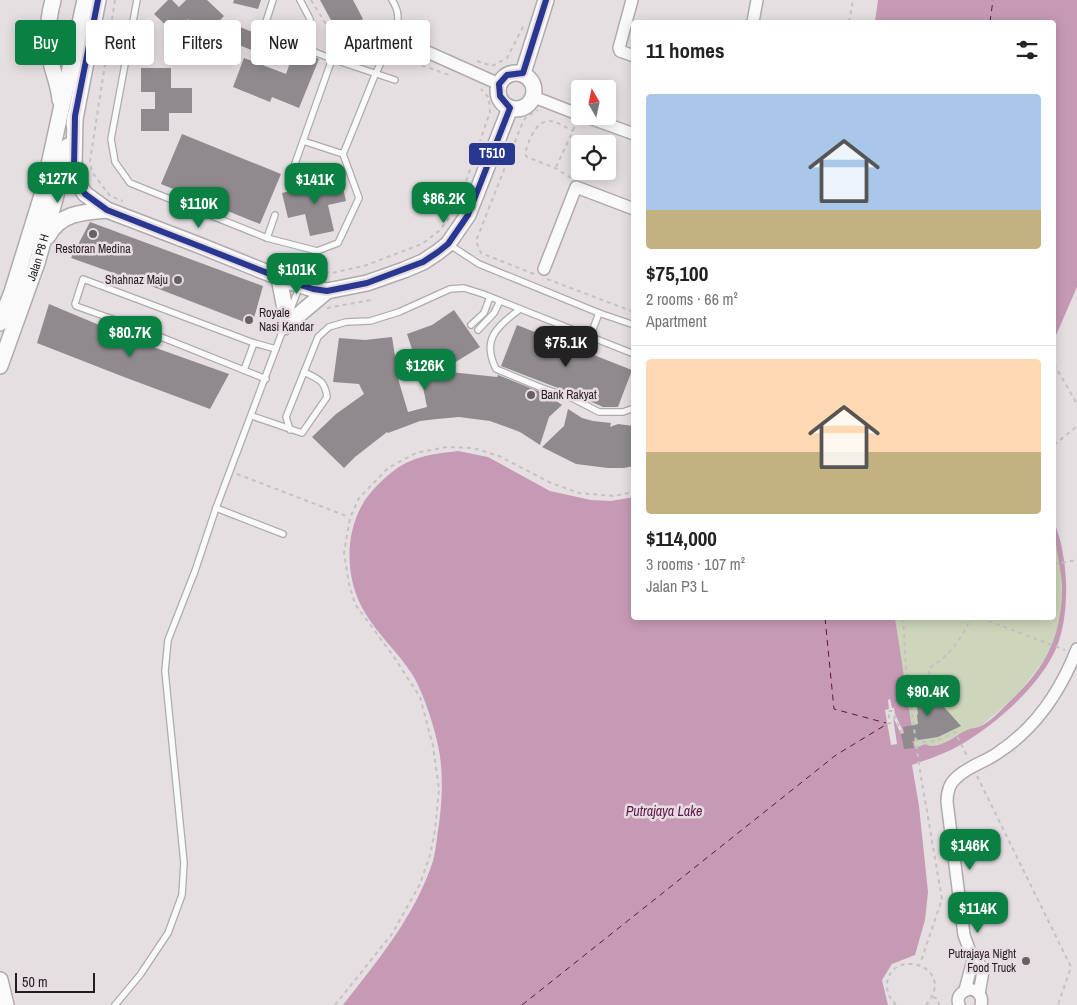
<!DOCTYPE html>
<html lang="en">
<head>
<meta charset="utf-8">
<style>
  body { margin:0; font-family:"Archivo Narrow",sans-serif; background:#f2f2f2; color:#222; height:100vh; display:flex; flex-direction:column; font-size:19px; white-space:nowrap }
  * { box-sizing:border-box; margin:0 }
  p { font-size:16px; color:#767676 }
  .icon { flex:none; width:28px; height:28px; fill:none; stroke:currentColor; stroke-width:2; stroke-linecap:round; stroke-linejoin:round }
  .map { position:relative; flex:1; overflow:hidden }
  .details { position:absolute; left:631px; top:20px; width:425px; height:600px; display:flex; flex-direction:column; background:#fff; border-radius:5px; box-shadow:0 2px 12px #0003 }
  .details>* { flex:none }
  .top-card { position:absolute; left:15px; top:20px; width:475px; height:45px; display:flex; gap:10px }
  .needle { width:32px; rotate:351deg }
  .tools { position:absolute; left:571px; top:80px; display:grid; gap:10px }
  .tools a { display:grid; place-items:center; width:45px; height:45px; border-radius:5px; background:#fff; box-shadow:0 2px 12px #0003; font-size:25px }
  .scale { position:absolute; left:15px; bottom:12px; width:80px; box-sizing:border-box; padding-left:5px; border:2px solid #211d20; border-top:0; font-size:14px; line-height:18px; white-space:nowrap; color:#211d20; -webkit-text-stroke:4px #e8dce3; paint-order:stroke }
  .price { position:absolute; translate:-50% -42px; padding:0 11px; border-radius:10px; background:#0b8043; color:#fff; font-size:16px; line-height:32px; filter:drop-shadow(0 1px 2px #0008) }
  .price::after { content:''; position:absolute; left:50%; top:30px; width:15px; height:11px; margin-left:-8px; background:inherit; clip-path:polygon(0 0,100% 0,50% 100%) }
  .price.active { background:#222; color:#fff }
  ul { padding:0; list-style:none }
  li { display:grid; align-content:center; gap:10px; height:265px; padding:0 15px }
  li+li { border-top:1px solid #e0e0e0 }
  li span { display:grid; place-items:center; height:155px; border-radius:5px; color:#555 }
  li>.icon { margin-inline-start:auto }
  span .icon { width:90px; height:90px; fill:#fffc; stroke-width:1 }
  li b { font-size:21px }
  h2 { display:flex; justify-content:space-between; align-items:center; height:60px; padding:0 15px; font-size:21px }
  .tag { padding:0 18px; border-radius:5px; background:#fff; box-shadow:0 2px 12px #0003; font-size:18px; line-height:45px }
  .tag.active { background:#0b8043; color:#fff }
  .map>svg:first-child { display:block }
</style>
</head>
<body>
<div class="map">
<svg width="1077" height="1005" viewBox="0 0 1077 1005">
  <rect width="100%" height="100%" fill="#e5dfe2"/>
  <polygon fill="#cdd5ba" points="1054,536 1061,567 1062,594 1060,619 1054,640 1044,660 1017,695 981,726 968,730 942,744 929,746 925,744 914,748 895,618 1054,618"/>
  <g fill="#c69ab5">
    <polygon points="878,0 1077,0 1077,287 1054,340 1054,22 875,22"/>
    <path d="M458 451 488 457 550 491 591 500 611 501 634 497V618H895L915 748 925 744C939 751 954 736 967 730 971 728 977 728 981 726 991 721 1000 711 1007 704 1042 672 1060 642 1062 594 1063 570 1054 547 1054 522 1062 541 1065 562 1066 582 1067 603 1064 634 1054 653 1036 689 996 724 962 744 947 753 929 759 912 765L919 806 928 892 925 920 915 955 892 964 882 980 888 1005H343C378 960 415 916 433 861 436 850 437 836 439 824 442 802 443 778 440 756 437 734 424 693 412 674 398 652 377 634 364 611 343 575 344 523 372 491 402 459 416 456 458 451Z"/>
  </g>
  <polygon fill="#e5dfe2" points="890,699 892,708 894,708 895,714 904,733 901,734 893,717 897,744 891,745 885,710 889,709 888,700"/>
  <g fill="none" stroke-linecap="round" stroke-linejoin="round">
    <g stroke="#5b1547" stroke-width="1" stroke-dasharray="6 5" stroke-linecap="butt">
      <polyline points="990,22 993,0"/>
      <polyline points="825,618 834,709 886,723"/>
      <polyline points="522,1005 836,755 887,724"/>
    </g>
  </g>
  <g fill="#8f8a8d">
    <polygon points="168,0 172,0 179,7 186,0 207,0 224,16 205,36 188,19 174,33 154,14"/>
    <polygon points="234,0 261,0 258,9 233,3"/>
    <polygon points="320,0 353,0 363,19 338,33"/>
    <polygon points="235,25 260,35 254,51 229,41"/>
    <polygon points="295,49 319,59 299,108 272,97 270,102 233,87 244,58 286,74"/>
    <polygon points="141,68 171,68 171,88 192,88 192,113 169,113 169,131 141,131 141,109 155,109 155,92 141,92"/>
    <polygon points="182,134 281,174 260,224 161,184"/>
    <polygon points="341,179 346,201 328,205 334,231 310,236 305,214 288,218 282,193"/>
    <polygon points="90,222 263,286 252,325 159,289 71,258"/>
    <polygon points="49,304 142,343 229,374 210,409 124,377 37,343"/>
    <polygon points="454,310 480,347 441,371 497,377 498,375 548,395 562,405 549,417 540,445 520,432 490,421 459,417 437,419 420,421 388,433 387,432 355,457 344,468 312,437 336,414 364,394 359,384 333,382 339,338 365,340 392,337 399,382 408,412 427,407 421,377 407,334 432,325"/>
    <polygon points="517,325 632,370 618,407 603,407 576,395 501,366"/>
    <polygon points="568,409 582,418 593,421 611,423 610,427 618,424 634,426 634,466 624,468 608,468 576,464 542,447 564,426"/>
    <polygon points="932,682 944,707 961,726 938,737 912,741 914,748 904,749 901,734 904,733 903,727 918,724 917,715 918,714 914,683"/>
  </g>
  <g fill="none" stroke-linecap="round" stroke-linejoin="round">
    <defs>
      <g id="lane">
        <path d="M137 0 111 139 115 162 130 183 267 238 317 251 338 243 359 198 343 154C354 128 364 102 375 75 383 57 396 38 398 18 398 11 396 6 392 0"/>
        <polyline points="273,0 264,28 267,33 332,59 395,80"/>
        <polyline points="300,0 310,19"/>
        <polyline points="387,53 404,54 423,50 412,38 395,28"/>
        <polyline points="332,59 303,141 343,154"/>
        <polyline points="292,172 303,141"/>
        <polyline points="267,238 275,215"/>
        <polyline points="450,245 479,264 599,313 634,325"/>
        <path d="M520 309C497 327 481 339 496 369L542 388 574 399 599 412H623L634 408"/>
        <polyline points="290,311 300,285"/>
        <polyline points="471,325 484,313 490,297"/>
        <polyline points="478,330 494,313 500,301"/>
        <polyline points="590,337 599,313"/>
        <polyline points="244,370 254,343"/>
        <polyline points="266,379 146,331 76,306 75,304 83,279 254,343 276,349"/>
        <path d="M252 416 302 433 327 397C325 380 318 379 304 372"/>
        <polyline points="290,430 286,417 318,337 329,327 346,322 370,321 399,312 450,289 464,288 483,294 634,354"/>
        <polyline points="216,508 283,534"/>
        <polyline points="115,1005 140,975 168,933 182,895 184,863 165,671 168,640 195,571 216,508 284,327"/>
      </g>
      <g id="street">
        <polyline points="632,0 619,48 620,51 634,56"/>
        <polyline points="753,22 757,0"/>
        <polyline points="423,50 499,84"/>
        <polyline points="534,97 580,115"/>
        <polyline points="584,116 634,134"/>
        <polyline points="544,269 576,187 634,209"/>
        <polyline points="965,990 973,960"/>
        <path d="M979 994 983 971 980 965 973 960 964 935 947 802C947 793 949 784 956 778 968 766 986 762 999 752 1037 727 1061 690 1077 649"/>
        <path d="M959 1005C956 996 962 991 970 989 979 991 983 996 981 1005"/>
      </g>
      <g id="secondary">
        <path d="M53 0C48 19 46 39 50 58 53 73 59 85 60 100"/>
        <circle cx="516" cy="91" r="18"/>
        <polyline points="523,73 546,0"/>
        <polyline points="75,116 74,167 76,180 85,194 107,210 196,244 288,281 313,289 327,291 367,283 404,270 423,262 438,252 448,244 468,215 510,108"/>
        <polyline points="74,124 98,0"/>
        <path d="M48 236C60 213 83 212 107 210"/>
        <polyline points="279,278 287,319"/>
        <polyline points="0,323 12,292 43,192 85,0"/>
        <polyline points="284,327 327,291"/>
        <path id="s1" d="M0 366 37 263 55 199 68 146"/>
        <polyline points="0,980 6,1005"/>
      </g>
    </defs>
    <use href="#lane" stroke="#afabad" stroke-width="8"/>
    <use href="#street" stroke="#afabad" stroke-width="14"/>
    <use href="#secondary" stroke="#afabad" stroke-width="18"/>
    <g stroke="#c3c2c3" stroke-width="2" stroke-dasharray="4 4" stroke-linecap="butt">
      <polyline points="115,0 90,161 92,172 110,196 123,201"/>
      <polyline points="311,0 337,42 358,50 356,58 358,59"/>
      <polyline points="849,22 853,0"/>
      <polyline points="418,60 418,64 452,76"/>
      <polyline points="477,61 492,66 507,58 525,23"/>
      <polyline points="556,167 576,124"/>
      <path d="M571 178 555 168 527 157 525 154C528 143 535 120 550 121 557 121 566 128 573 131"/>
      <polyline points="461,196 490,112 489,98 481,89"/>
      <polyline points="278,262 332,273 364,266 422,244 440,230 455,209"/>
      <polyline points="534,274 481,253 476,241 522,124 526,117 538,110"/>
      <polyline points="547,279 634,312"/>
      <polyline points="327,308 371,300"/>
      <polyline points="1054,364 1077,404"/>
      <polyline points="1054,445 1077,426"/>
      <polyline points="237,474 349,517"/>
      <polyline points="1054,564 1077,560"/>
      <polyline points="903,618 906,668 919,765 942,899 920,964"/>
      <polyline points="981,618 1065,650"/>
      <path d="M928 683 929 668C950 656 961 639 971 618"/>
      <polyline points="887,724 890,723 888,711 892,711 902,733"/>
      <path d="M915 739C928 747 943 738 955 732L967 756"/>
      <polyline points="977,776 1071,967 1058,1005"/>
      <polyline points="933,997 938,999 939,1005"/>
      <polyline points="335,1005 392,934 420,884 430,855 435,830 439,789 433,746 420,697 394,657 355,604 349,584 344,553 350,518 359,498 388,468 416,453 447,447 473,448 499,456 551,483 579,493 614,496 634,492"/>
      <path d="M896 1005C890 999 887 993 887 985 889 946 959 966 926 1005"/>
    </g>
    <use href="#lane" stroke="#fbfafb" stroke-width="5.5"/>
    <use href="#street" stroke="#fbfafb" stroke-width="11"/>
    <use href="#secondary" stroke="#fbfafb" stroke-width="15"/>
    <defs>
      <polyline id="bus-1" points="98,0 75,116 74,167 76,180 85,194 107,210 288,281 313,289 327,291 367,283 423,262 438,252 448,244 468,215 510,108 500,96 499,84 507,75 523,73 546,0"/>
    </defs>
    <use href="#bus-1" stroke="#e8dce3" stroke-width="10"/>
    <use href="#bus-1" stroke="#283890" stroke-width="6"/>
  </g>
  <g fill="#666164" stroke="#e8dce3" stroke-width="2">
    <circle cx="93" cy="234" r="5"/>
    <circle cx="178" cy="280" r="5"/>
    <circle cx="249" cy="320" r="5"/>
    <circle cx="531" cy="395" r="5"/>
    <circle cx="1026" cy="961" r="5"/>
  </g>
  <g text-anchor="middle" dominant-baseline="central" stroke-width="5" stroke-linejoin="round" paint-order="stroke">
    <g font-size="12" fill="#211d20" stroke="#e8dce3" text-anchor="end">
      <text x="93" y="249" text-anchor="middle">Restoran Medina</text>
      <text x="168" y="280">Shahnaz Maju</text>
      <text x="259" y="313" text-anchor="start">Royale<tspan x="259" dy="14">Nasi Kandar</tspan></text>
      <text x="541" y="395" text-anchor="start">Bank Rakyat</text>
      <text x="1016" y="954">Putrajaya Night<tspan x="1016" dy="14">Food Truck</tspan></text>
    </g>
    <g font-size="12" fill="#211d20" stroke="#e8dce3">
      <text stroke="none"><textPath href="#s1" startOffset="115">Jalan P8 H</textPath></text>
    </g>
    <g font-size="14" font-style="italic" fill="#5b1547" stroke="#e8dce3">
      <text x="664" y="811">Putrajaya Lake</text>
    </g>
  </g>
  <rect stroke="#e8dce3" stroke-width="2" x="468" y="142" width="48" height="24" rx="5" fill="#283890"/>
  <g font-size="14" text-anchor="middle" font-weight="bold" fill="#fff">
    <text x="492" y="158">T510</text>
  </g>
</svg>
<div class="tools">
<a><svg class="needle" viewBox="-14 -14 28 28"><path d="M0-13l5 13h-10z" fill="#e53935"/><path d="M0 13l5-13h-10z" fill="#767676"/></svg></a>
<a><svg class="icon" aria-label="locate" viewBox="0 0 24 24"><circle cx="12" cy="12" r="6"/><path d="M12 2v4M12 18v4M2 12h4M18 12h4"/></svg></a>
</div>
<div class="scale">50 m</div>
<b class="price" style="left:58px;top:204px">$127K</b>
<b class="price" style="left:315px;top:205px">$141K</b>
<b class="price" style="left:444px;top:224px">$86.2K</b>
<b class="price" style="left:199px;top:229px">$110K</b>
<b class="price" style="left:297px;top:295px">$101K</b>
<b class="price" style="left:130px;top:358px">$80.7K</b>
<b class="price active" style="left:566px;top:368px">$75.1K</b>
<b class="price" style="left:425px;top:391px">$126K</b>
<b class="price" style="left:928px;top:717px">$90.4K</b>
<b class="price" style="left:970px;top:871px">$146K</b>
<b class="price" style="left:978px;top:934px">$114K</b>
<div class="top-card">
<a class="tag active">Buy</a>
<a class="tag">Rent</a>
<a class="tag">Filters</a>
<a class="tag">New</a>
<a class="tag">Apartment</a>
</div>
<section class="details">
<h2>11 homes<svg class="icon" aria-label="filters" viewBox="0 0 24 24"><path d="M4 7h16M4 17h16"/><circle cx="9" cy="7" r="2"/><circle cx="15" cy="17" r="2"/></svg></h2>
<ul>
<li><span style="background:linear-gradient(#a9c7e8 75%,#c2b280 0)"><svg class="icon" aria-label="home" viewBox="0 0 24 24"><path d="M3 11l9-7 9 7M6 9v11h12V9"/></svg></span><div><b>$75,100</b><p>2 rooms · 66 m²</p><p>Apartment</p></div></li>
<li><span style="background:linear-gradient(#ffd9b3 60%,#c2b280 0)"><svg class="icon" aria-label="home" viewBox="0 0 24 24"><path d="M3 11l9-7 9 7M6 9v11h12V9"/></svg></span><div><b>$114,000</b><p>3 rooms · 107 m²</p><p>Jalan P3 L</p></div></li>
</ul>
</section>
</div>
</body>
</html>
